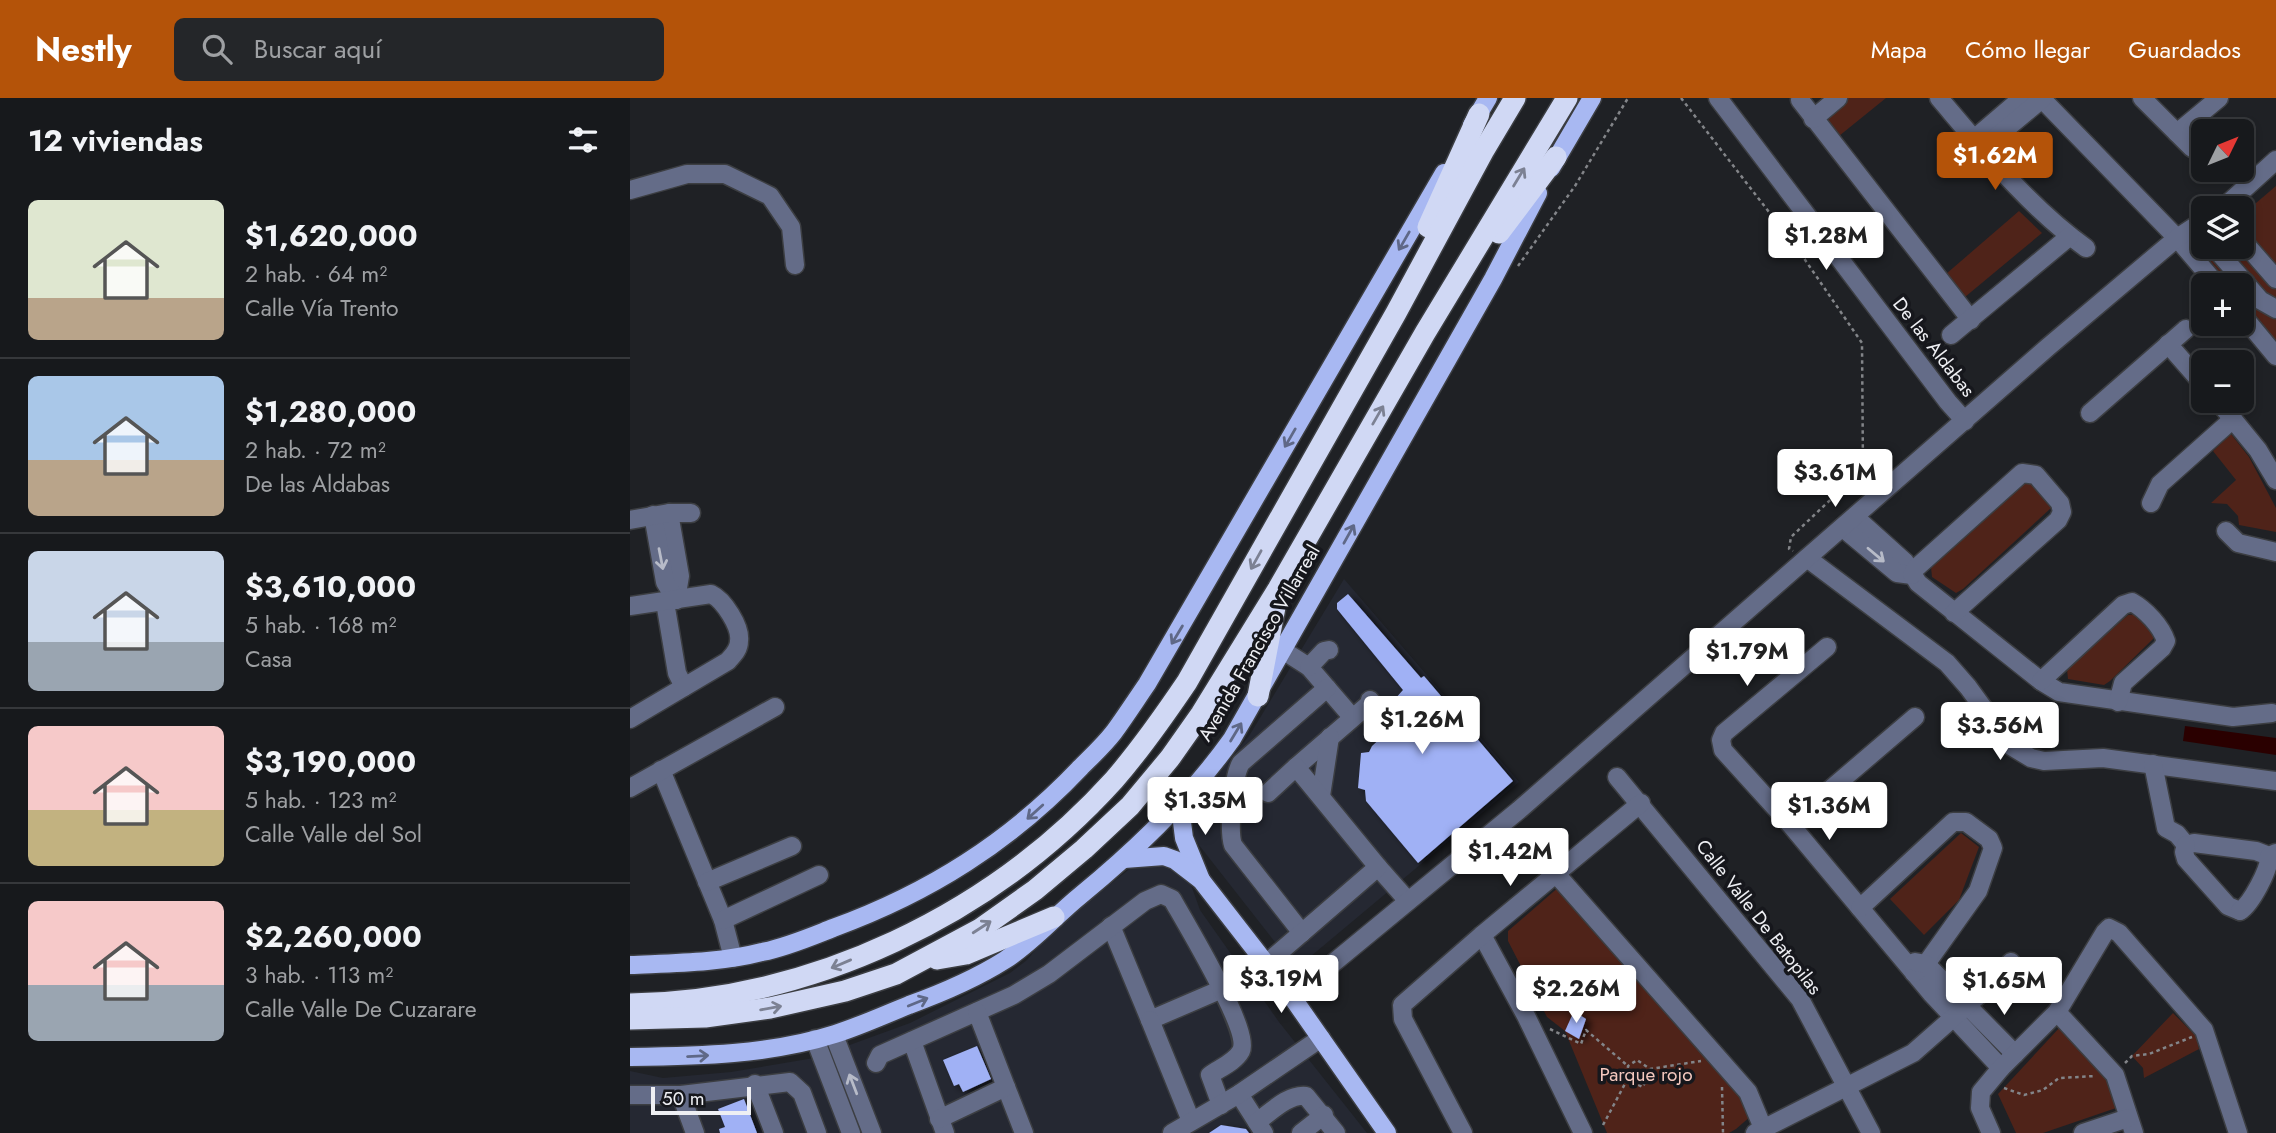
<!DOCTYPE html>
<html lang="es">
<head>
<meta charset="utf-8">
<style>
  body { margin:0; font-family:Jost,sans-serif; background:#242629; color:#f1f3f6; height:100vh; display:flex; flex-direction:column; font-size:26px; white-space:nowrap }
  * { box-sizing:border-box; margin:0 }
  p { font-size:23px; color:#9ea0a3 }
  .icon { flex:none; width:38px; height:38px; fill:none; stroke:currentColor; stroke-width:2; stroke-linecap:round; stroke-linejoin:round }
  .map { position:relative; flex:1; overflow:hidden }
  .drawer { display:flex; flex-direction:column; background:#17191c; width:630px }
  .drawer>* { flex:none }
  .needle { width:46px; rotate:47deg }
  .buttons { position:absolute; left:1561px; top:21px; display:grid; gap:14px }
  .buttons a { display:grid; place-items:center; width:63px; height:63px; border-radius:10px; background:#17191c; box-shadow:0 4px 10px #0003,0 0 0 2px #36383b; font-size:35px }
  .scale { position:absolute; left:21px; bottom:18px; width:100px; box-sizing:border-box; padding-left:7px; border:4px solid #eeeff3; border-top:0; font-size:19px; line-height:24px; white-space:nowrap; color:#eeeff3; -webkit-text-stroke:5px #16171c; paint-order:stroke }
  .price { position:absolute; translate:-50% -60px; padding:0 16px; border-radius:7px; background:#fff; color:#222; font-size:23px; line-height:46px; filter:drop-shadow(0 2px 4px #0008) }
  .price::after { content:''; position:absolute; left:50%; top:42px; width:21px; height:16px; margin-left:-10px; background:inherit; clip-path:polygon(0 0,100% 0,50% 100%) }
  .price.active { background:#b45309; color:#fff }
  ul { padding:0; list-style:none }
  li { display:flex; align-items:center; gap:21px; height:175px; padding:0 28px }
  li+li { border-top:2px solid #36383b }
  li span { display:grid; place-items:center; flex:none; width:196px; height:140px; border-radius:10px; color:#555 }
  li>.icon { margin-inline-start:auto }
  span .icon { width:84px; height:84px; fill:#fffc; stroke-width:1 }
  li b { font-size:30px }
  h2 { display:flex; justify-content:space-between; align-items:center; height:84px; padding:0 28px; font-size:30px }
  header { display:flex; align-items:center; gap:42px; box-sizing:border-box; height:98px; padding:0 35px; background:#b45309; color:#fff }
  header strong { font-size:33px }
  nav { display:flex; gap:38px; margin-inline-start:auto; font-size:24px }
  .search { width:490px; height:63px; background:#242629; display:flex; align-items:center; gap:18px; box-sizing:border-box; padding:0 24px; border-radius:10px; color:#9ea0a3; font-size:26px }
  main { display:flex; flex:1; min-height:0 }
  .map>svg:first-child { display:block }
</style>
</head>
<body>
<header>
<strong>Nestly</strong>
<div class="search"><svg class="icon" aria-label="search" viewBox="0 0 24 24"><circle cx="10" cy="10" r="6"/><path d="M15 15l6 6"/></svg>Buscar aquí</div>
<nav><a>Mapa</a><a>Cómo llegar</a><a>Guardados</a></nav>
</header>
<main>
<section class="drawer">
<h2>12 viviendas<svg class="icon" aria-label="filters" viewBox="0 0 24 24"><path d="M4 7h16M4 17h16"/><circle cx="9" cy="7" r="2"/><circle cx="15" cy="17" r="2"/></svg></h2>
<ul>
<li><span style="background:linear-gradient(#dfe7d0 70%,#b9a48a 0)"><svg class="icon" aria-label="home" viewBox="0 0 24 24"><path d="M3 11l9-7 9 7M6 9v11h12V9"/></svg></span><div><b>$1,620,000</b><p>2 hab. · 64 m²</p><p>Calle Vía Trento</p></div></li>
<li><span style="background:linear-gradient(#a9c7e8 60%,#b9a48a 0)"><svg class="icon" aria-label="home" viewBox="0 0 24 24"><path d="M3 11l9-7 9 7M6 9v11h12V9"/></svg></span><div><b>$1,280,000</b><p>2 hab. · 72 m²</p><p>De las Aldabas</p></div></li>
<li><span style="background:linear-gradient(#c9d6e8 65%,#9aa5b1 0)"><svg class="icon" aria-label="home" viewBox="0 0 24 24"><path d="M3 11l9-7 9 7M6 9v11h12V9"/></svg></span><div><b>$3,610,000</b><p>5 hab. · 168 m²</p><p>Casa</p></div></li>
<li><span style="background:linear-gradient(#f6c9c9 60%,#c2b280 0)"><svg class="icon" aria-label="home" viewBox="0 0 24 24"><path d="M3 11l9-7 9 7M6 9v11h12V9"/></svg></span><div><b>$3,190,000</b><p>5 hab. · 123 m²</p><p>Calle Valle del Sol</p></div></li>
<li><span style="background:linear-gradient(#f6c9c9 60%,#9aa5b1 0)"><svg class="icon" aria-label="home" viewBox="0 0 24 24"><path d="M3 11l9-7 9 7M6 9v11h12V9"/></svg></span><div><b>$2,260,000</b><p>3 hab. · 113 m²</p><p>Calle Valle De Cuzarare</p></div></li>
</ul>
</section>
<div class="map">
<svg width="1646" height="1035" viewBox="0 0 1646 1035">
  <defs>
    <filter id="shadow"><feDropShadow dx="6" dy="3.5" stdDeviation="3.5" flood-color="#0009"/></filter>
  </defs>
  <rect width="100%" height="100%" fill="#1f2125"/>
  <g fill="#252832">
    <polygon points="714,481 889,684 668,869 663,867 565,742 561,709 619,638"/>
    <polygon points="533,766 547,773 561,787 570,812 649,924 737,1035 0,1035 0,973 33,980 101,974 184,960 280,925 380,875 397,862 420,834 502,769"/>
  </g>
  <g fill="#4f2319">
    <polygon points="1211,0 1256,0 1209,38 1194,15"/>
    <polygon points="1646,88 1646,245 1612,206 1612,187 1595,187 1568,156 1575,149 1612,149 1612,117"/>
    <polygon points="1389,113 1412,135 1335,199 1316,176"/>
    <polygon points="1601,336 1619,359 1646,410 1646,434 1609,427 1608,418 1597,406 1581,405 1606,382 1583,353"/>
    <path d="M1396 383C1408 386 1418 399 1421 410L1333 491 1326 495 1302 479 1301 469Z"/>
    <polygon points="1508,516 1524,535 1523,541 1480,583 1474,587 1438,581 1437,571 1498,517"/>
    <polygon points="1331,735 1349,749 1329,802 1294,837 1260,801"/>
    <polygon points="930,788 1108,992 1121,1018 1106,1031 1099,1035 977,1035 935,933 917,919 878,843 878,833"/>
    <polygon points="1543,915 1566,938 1569,951 1514,980 1513,970 1502,958"/>
    <polygon points="1431,928 1485,989 1492,1008 1413,1035 1386,1035 1368,996"/>
  </g>
  <polygon fill="#2a0000" points="1555,628 1646,640 1646,657 1553,643"/>
  <g fill="#a0b1f5" filter="url(#shadow)">
    <polygon points="718,496 791,580 794,578 883,683 788,765 736,703 735,692 728,690 731,655 739,654 742,648 771,621 763,613 764,602 773,592 707,511 707,505"/>
    <polygon points="944,913 956,921 949,941 935,933"/>
    <polygon points="347,948 361,981 333,994 329,986 324,988 313,962"/>
    <polygon points="114,1001 127,1035 90,1035 89,1031 95,1029 88,1011"/>
    <polygon points="591,1027 616,1031 619,1035 579,1035"/>
  </g>
  <g fill="none" stroke-linecap="round" stroke-linejoin="round">
    <defs>
      <g id="minor">
        <polyline points="1088,0 1318,304 1335,323"/>
        <path d="M1309 0C1354 53 1399 109 1456 150"/>
        <polyline points="1411,0 1547,140 1587,187"/>
        <polyline points="1512,0 1562,50"/>
        <polyline points="1170,2 1341,222"/>
        <polyline points="1183,21 1208,0"/>
        <polyline points="1547,35 1589,0"/>
        <polyline points="1344,41 1392,0"/>
        <polyline points="1353,50 1413,0"/>
        <polyline points="0,92 57,76 95,76 140,98 161,129 165,167"/>
        <polyline points="1593,110 1646,62"/>
        <polyline points="1612,142 1646,181"/>
        <polyline points="1584,149 1630,202 1646,211"/>
        <polyline points="1612,217 1646,258"/>
        <polyline points="1321,237 1440,138"/>
        <polyline points="1538,246 1573,286"/>
        <polyline points="1588,303 1628,352 1646,382"/>
        <polyline points="1460,315 1556,231"/>
        <polyline points="1521,405 1530,386 1603,321"/>
        <polyline points="39,415 50,478 46,502"/>
        <polyline points="23,417 35,484 46,502"/>
        <polyline points="1225,419 1275,464 1288,485 1411,583 1429,594 1603,619 1642,615"/>
        <polyline points="0,422 39,415 61,415"/>
        <polyline points="1213,430 1267,475 1282,477"/>
        <polyline points="1596,433 1608,445 1646,454"/>
        <polyline points="1177,460 1317,565 1338,589 1381,648 1401,660 1414,663 1473,660 1646,683"/>
        <polyline points="1282,477 1286,470 1392,375 1406,377 1430,405 1432,414 1428,422 1324,515"/>
        <polyline points="35,504 47,575 54,589"/>
        <path d="M0 508 81 496C94 502 111 529 109 543 109 552 103 557 98 563L0 621"/>
        <polyline points="1197,549 1094,635 1091,642 1093,652 1160,726 1301,895 1371,970"/>
        <polyline points="654,553 679,569 722,619"/>
        <polyline points="679,569 694,553 699,552"/>
        <path d="M1411 583 1493 507 1502 504C1516 512 1531 528 1536 543L1532 550 1493 585 1488 604"/>
        <polyline points="1523,666 1536,730 1547,736 1556,747"/>
        <polyline points="666,669 739,606 740,602"/>
        <polyline points="31,672 93,822 103,860"/>
        <polyline points="987,679 1170,901 1241,1035"/>
        <polyline points="0,690 145,609"/>
        <polyline points="691,698 700,639"/>
        <polyline points="1160,726 1285,619"/>
        <polyline points="1556,747 1564,745 1626,753 1639,758 1646,755"/>
        <polyline points="1556,747 1554,754 1556,761 1598,808 1610,813"/>
        <polyline points="748,769 778,803"/>
        <polyline points="927,777 1118,994 1135,1035"/>
        <polyline points="77,784 162,748"/>
        <polyline points="1230,810 1323,724 1336,724 1359,741 1363,750 1348,793 1296,866 1284,875"/>
        <path d="M1610 813C1621 806 1640 771 1639 758"/>
        <polyline points="93,822 189,777"/>
        <polyline points="481,828 520,922 592,891"/>
        <path d="M672 835 603 747C598 732 603 678 611 665L697 590"/>
        <polyline points="852,837 896,918 953,1035"/>
        <polyline points="1285,864 1296,866 1385,956"/>
        <polyline points="637,865 748,769 666,669 638,695"/>
        <polyline points="662,899 889,712 1418,249 1547,140 1573,123"/>
        <polyline points="1427,914 1485,977 1504,1035"/>
        <polyline points="520,922 561,1023"/>
        <polyline points="204,937 242,1035"/>
        <polyline points="185,941 221,1035"/>
        <polyline points="282,943 315,1035"/>
        <path d="M246 965 250 957 384 897 419 876 515 803 531 796 542 801C555 824 621 933 611 953 605 964 590 970 580 977L591 1007"/>
        <polyline points="125,986 144,1035"/>
        <polyline points="376,989 394,1035"/>
        <polyline points="609,996 634,1035"/>
        <polyline points="0,997 51,997 160,984 172,995 187,1035"/>
        <polyline points="51,997 65,1035"/>
        <polyline points="309,1021 376,989 347,914"/>
        <path d="M627 1024C641 1014 658 996 676 998L706 1035"/>
        <polyline points="542,1035 609,996 691,940"/>
        <polyline points="671,1035 694,1017"/>
        <polyline points="833,1035 773,921 772,907 852,837 1011,705"/>
        <polyline points="1125,1035 1283,955 1367,881 1381,864"/>
        <polyline points="1361,1035 1350,1010 1351,994 1371,970 1427,914 1475,834 1479,830 1489,835 1574,932 1608,1035"/>
        <polyline points="1453,1035 1498,1020"/>
      </g>
      <g id="major">
        <polyline points="842,27 858,0"/>
        <polyline points="921,70 962,0"/>
        <polyline points="555,697 552,724 554,740 571,782"/>
        <polyline points="494,761 534,758 545,762 571,782 662,899 757,1035"/>
        <path d="M0 867C44 865 90 865 132 854 157 849 180 839 203 830 299 795 380 744 451 669 462 658 474 647 484 634 495 619 506 602 517 586L814 75"/>
        <path d="M0 959C68 958 139 957 205 936 230 928 254 917 279 907 312 895 345 881 375 862 403 844 425 818 451 797 507 751 560 700 602 641L863 181 908 95"/>
      </g>
      <g id="highway">
        <polyline points="798,129 849,16"/>
        <polyline points="869,135 926,59"/>
        <polyline points="628,598 646,504"/>
        <polyline points="307,861 336,856 424,819"/>
        <path d="M0 906C182 903 362 817 484 682 511 651 534 618 557 584L766 215 854 52 885 0"/>
        <polyline points="0,921 75,919 140,910 215,893 266,876 350,831 405,792 454,751 500,708 540,660 571,616 648,491 795,235 937,0"/>
      </g>
    </defs>
    <use href="#minor" stroke="#3c3e42" stroke-width="21"/>
    <use href="#major" stroke="#3c3e42" stroke-width="21"/>
    <use href="#highway" stroke="#3c3e42" stroke-width="24"/>
    <g stroke="#838589" stroke-width="2.5" stroke-dasharray="3.5 3.5" stroke-linecap="butt">
      <polyline points="1051,0 1169,153 1232,245 1233,371 1161,439 1159,451 1163,453"/>
      <polyline points="888,168 945,88 998,0"/>
      <polyline points="920,931 951,946 956,932 998,968"/>
      <polyline points="1495,965 1502,958 1519,956 1562,939"/>
      <polyline points="1020,971 1013,989 997,982 998,968 1007,962 1020,971 1071,963"/>
      <polyline points="1092,989 1093,1035"/>
      <polyline points="1374,990 1394,997 1413,992 1429,980 1466,978"/>
      <polyline points="973,1027 997,982"/>
    </g>
    <use href="#minor" stroke="#646c88" stroke-width="18"/>
    <use href="#major" stroke="#a8b8f2" stroke-width="18"/>
    <use href="#highway" stroke="#d0d8f4" stroke-width="21"/>
  </g>
  <defs><path id="oneway-shaft" d="M-6 0H5M1.5-3L5.5 0L1.5 3" fill="none" stroke-width="1.6" stroke-linecap="round" stroke-linejoin="round" transform="scale(1.75)"/></defs>
  <g stroke="#7c8193">
    <use href="#oneway-shaft" transform="translate(889 79) rotate(-59)"/>
    <use href="#oneway-shaft" transform="translate(748 317) rotate(-60)"/>
    <use href="#oneway-shaft" transform="translate(626 462) rotate(119)"/>
    <use href="#oneway-shaft" transform="translate(352 829) rotate(-33)"/>
    <use href="#oneway-shaft" transform="translate(211 866) rotate(157)"/>
    <use href="#oneway-shaft" transform="translate(141 910) rotate(-10)"/>
  </g>
  <g stroke="#5f6887">
    <use href="#oneway-shaft" transform="translate(774 143) rotate(120)"/>
    <use href="#oneway-shaft" transform="translate(660 340) rotate(120)"/>
    <use href="#oneway-shaft" transform="translate(719 436) rotate(-61)"/>
    <use href="#oneway-shaft" transform="translate(547 537) rotate(121)"/>
    <use href="#oneway-shaft" transform="translate(606 634) rotate(-59)"/>
    <use href="#oneway-shaft" transform="translate(405 714) rotate(138)"/>
    <use href="#oneway-shaft" transform="translate(288 904) rotate(-22)"/>
    <use href="#oneway-shaft" transform="translate(68 958) rotate(-3)"/>
  </g>
  <g stroke="#b7bbc8">
    <use href="#oneway-shaft" transform="translate(1246 457) rotate(40)"/>
    <use href="#oneway-shaft" transform="translate(31 461) rotate(79)"/>
    <use href="#oneway-shaft" transform="translate(223 986) rotate(-111)"/>
  </g>
  <g text-anchor="middle" dominant-baseline="central" stroke-width="7" stroke-linejoin="round" paint-order="stroke">
    <g font-size="19" fill="#eeeff3" stroke="#16171c">
      <text transform="translate(1304 249) rotate(52)">De las Aldabas</text>
      <text transform="translate(629 545) rotate(-60)">Avenida Francisco Villarreal</text>
      <text transform="translate(1129 819) rotate(52)">Calle Valle De Batopilas</text>
    </g>
    <g font-size="19" fill="#f4c8be" stroke="#16171c">
      <text x="1016" y="976">Parque rojo</text>
    </g>
  </g>
</svg>
<div class="buttons">
<a><svg class="needle" viewBox="-14 -14 28 28"><path d="M0-13l5 13h-10z" fill="#e53935"/><path d="M0 13l5-13h-10z" fill="#9ea0a3"/></svg></a>
<a><svg class="icon" aria-label="layers" viewBox="0 0 24 24"><path d="M12 4l9 5-9 5-9-5zM3 14l9 5 9-5"/></svg></a>
<a>+</a>
<a>−</a>
</div>
<div class="scale">50 m</div>
<b class="price active" style="left:1365px;top:94px">$1.62M</b>
<b class="price" style="left:1196px;top:174px">$1.28M</b>
<b class="price" style="left:1205px;top:411px">$3.61M</b>
<b class="price" style="left:1117px;top:590px">$1.79M</b>
<b class="price" style="left:792px;top:658px">$1.26M</b>
<b class="price" style="left:1370px;top:664px">$3.56M</b>
<b class="price" style="left:575px;top:739px">$1.35M</b>
<b class="price" style="left:1199px;top:744px">$1.36M</b>
<b class="price" style="left:880px;top:790px">$1.42M</b>
<b class="price" style="left:651px;top:917px">$3.19M</b>
<b class="price" style="left:1374px;top:919px">$1.65M</b>
<b class="price" style="left:946px;top:927px">$2.26M</b>
</div>
</main>
</body>
</html>
